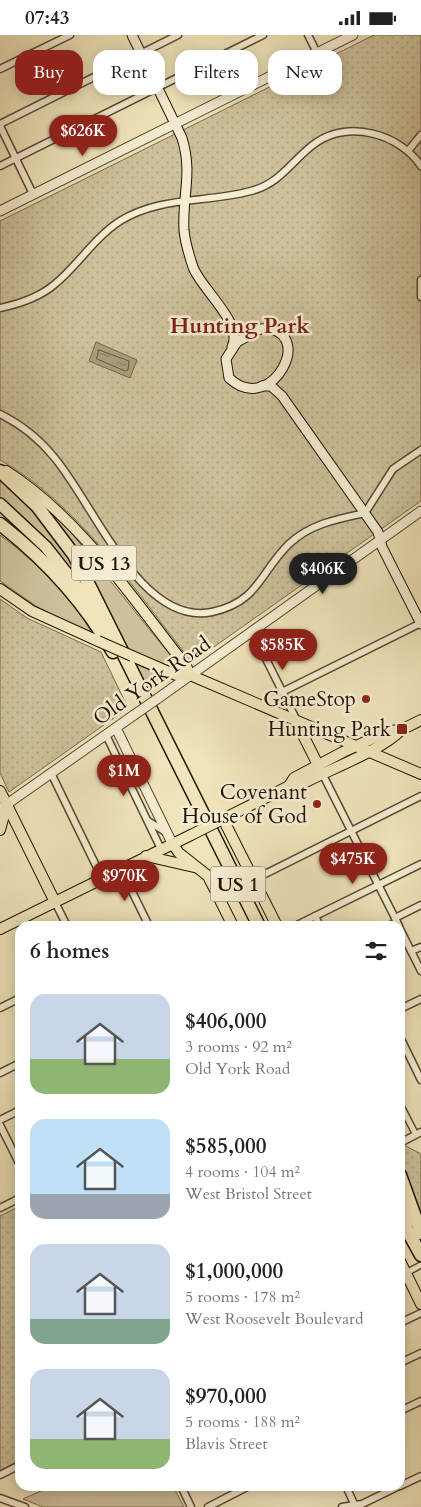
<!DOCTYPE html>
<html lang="en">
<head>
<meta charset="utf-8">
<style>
  body { margin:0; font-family:Cardo,serif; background:#f2f2f2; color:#222; height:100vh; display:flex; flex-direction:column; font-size:19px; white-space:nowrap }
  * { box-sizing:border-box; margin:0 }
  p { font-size:16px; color:#767676 }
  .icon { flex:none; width:28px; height:28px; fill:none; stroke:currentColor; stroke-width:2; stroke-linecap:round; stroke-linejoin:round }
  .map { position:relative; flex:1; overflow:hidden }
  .sheet { position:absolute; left:15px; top:886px; width:390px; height:570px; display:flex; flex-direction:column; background:#fff; border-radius:15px; box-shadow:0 2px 12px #0003 }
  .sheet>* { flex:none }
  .guide { position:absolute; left:15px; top:15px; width:391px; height:45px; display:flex; gap:10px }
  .price { position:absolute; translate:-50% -42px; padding:0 11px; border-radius:18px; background:#8f2418; color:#fff; font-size:16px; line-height:32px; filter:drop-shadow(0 1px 2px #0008) }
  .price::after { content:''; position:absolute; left:50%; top:30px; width:15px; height:11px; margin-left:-8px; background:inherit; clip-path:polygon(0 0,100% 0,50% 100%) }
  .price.selected { background:#222; color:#fff }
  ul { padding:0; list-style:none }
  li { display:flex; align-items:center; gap:15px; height:125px; padding:0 15px }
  li span { display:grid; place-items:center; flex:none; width:140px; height:100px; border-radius:15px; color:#555 }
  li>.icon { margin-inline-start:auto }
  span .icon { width:60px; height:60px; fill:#fffc; stroke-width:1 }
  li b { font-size:21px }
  h2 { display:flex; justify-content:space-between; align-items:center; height:60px; padding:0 15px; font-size:21px }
  .pill { padding:0 18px; border-radius:15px; background:#fff; box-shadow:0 2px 12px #0003; font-size:18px; line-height:45px }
  .pill.selected { background:#8f2418; color:#fff }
  .status { display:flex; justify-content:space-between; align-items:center; height:35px; padding:0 25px; background:#fff; direction:ltr }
  .status svg { height:14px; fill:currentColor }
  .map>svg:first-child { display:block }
</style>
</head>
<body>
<div class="status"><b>07:43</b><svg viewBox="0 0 49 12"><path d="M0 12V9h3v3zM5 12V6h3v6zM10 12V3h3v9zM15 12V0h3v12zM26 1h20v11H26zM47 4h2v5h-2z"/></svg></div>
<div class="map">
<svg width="421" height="1472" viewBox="0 0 421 1472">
  <defs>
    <pattern id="park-dots" width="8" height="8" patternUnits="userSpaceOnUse" patternTransform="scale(1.25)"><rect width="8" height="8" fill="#cdc19b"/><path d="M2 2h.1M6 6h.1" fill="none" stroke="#b0a584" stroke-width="1.8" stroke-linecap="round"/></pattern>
    <pattern id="water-ripples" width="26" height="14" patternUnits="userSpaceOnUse" patternTransform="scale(1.25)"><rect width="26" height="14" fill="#aa9d7c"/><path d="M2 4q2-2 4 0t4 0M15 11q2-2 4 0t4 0" fill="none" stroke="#8a7f63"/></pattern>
  </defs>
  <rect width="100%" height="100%" fill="#f0e4bb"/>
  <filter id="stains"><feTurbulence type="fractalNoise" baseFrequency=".004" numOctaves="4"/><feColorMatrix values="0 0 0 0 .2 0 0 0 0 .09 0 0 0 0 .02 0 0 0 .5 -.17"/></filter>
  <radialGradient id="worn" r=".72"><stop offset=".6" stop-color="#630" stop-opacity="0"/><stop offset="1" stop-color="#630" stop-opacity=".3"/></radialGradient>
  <g fill="#cdc19b" stroke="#786a4e">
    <path d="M0 445C36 470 65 511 85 549L41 500 0 464Z"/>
    <polygon points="39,467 69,495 180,632 175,635 126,614 102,562 64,497"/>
    <path d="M0 500C29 521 79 567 92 600L36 571 0 546Z"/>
    <polygon points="135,629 169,643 150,656"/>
    <polygon points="52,1451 173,1451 184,1472 43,1472 23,1464"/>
  </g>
  <g fill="url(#park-dots)" stroke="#786a4e">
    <path d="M374 0H421V466L201 621 194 625 189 624C137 557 75 466 0 425V186Z"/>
    <polygon points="0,564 27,583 101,617 128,673 9,757 0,738"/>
    <polygon points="404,1110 421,1119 421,1185 400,1130 400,1112"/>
    <polygon points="20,1171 20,1425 0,1436 0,1181"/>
  </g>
  <polygon fill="url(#water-ripples)" stroke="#74664b" points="96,307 137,325 130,343 89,326"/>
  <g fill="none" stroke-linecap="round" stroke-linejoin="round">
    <polygon stroke="#66583e" stroke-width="1" points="99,315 129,326 128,335 125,336 97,324"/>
    <defs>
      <g id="pedestrian">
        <polyline points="400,1069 416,1100"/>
        <polyline points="406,1238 421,1230"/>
      </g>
      <g id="minor">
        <polyline points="308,0 317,18"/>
        <polyline points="0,34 70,0"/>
        <polyline points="0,89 178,0"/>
        <polyline points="0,91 33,159"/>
        <polyline points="408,116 421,100"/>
        <polyline points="0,131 263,0"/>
        <polyline points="421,245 421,262"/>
        <path d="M0 273C19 269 40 262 55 249 78 230 94 203 120 186 160 161 207 168 251 156 282 148 293 123 317 107 349 85 400 99 421 131"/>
        <path d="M0 379C20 389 39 404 53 421 92 465 140 592 212 577 259 567 260 537 289 509 310 489 337 484 365 478L393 434 421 415"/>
        <polyline points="252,596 296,684"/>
        <polyline points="282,657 421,588"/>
        <polyline points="106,700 161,814"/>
        <polyline points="321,736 399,891"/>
        <polyline points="51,738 102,843"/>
        <polyline points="148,786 167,798"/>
        <polyline points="121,834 149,891"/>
        <polyline points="253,845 421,761"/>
        <polyline points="55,867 67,891"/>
        <polyline points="315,881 320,891"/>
        <polyline points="395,883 421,870"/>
        <polyline points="295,891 421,829"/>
        <polyline points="388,891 397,887"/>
        <polyline points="400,894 421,936"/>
        <polyline points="411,916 421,912"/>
        <polyline points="0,973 20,963"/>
        <polyline points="400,974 421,964"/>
        <polyline points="400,1002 421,1045"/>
        <polyline points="0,1038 20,1028"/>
        <polyline points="0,1085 20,1075"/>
        <polyline points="0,1090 20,1130"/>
        <polyline points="400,1108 421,1097"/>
        <polyline points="0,1173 20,1163"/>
        <polyline points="400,1288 421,1278"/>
        <polyline points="400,1328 421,1318"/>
        <polyline points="400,1376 421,1366"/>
        <polyline points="0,1440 20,1430"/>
        <polyline points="181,1451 191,1472"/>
        <polyline points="346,1451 355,1471"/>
        <polyline points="400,1451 421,1441"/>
        <polyline points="0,1463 25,1472"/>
        <polyline points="208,1472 249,1451"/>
        <polyline points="342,1472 362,1469 399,1451"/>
      </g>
      <g id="tertiary">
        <polyline points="0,176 353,0"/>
        <polyline points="157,664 421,476"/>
        <polyline points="116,693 172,808"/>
        <polyline points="0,774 134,680"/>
      </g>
      <g id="secondary">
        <path d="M132 0 182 103C193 139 182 160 184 195 185 207 189 220 193 232 201 254 244 288 232 312"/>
        <path d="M260 294C319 290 273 384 229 343L226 324 237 307Z"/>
        <polyline points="262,351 271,351 282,361 378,497 382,512 421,589"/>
      </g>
      <g id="primary">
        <path d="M6 436C81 484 132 563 186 631L190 640"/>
        <polyline points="0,554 32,576 98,606"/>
        <polyline points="132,621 176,640 190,640 421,739"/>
        <polyline points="296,686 318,730"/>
        <polyline points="289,751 294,743 343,717 389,696 401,695 421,685"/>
        <polyline points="0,756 55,867"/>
        <polyline points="223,784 277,891"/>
        <path d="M219 786 289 751H298C325 736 381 716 401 695"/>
        <polyline points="0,795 7,769"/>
        <polyline points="172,808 179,818 208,841 233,891"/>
        <polyline points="146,821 194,832"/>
        <polyline points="0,894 191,800"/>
        <polyline points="400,1226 421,1269"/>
      </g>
      <polyline id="trunk" points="0,469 46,512 100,581"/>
      <g id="motorway">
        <polyline points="0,436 37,471 74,520 259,891"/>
        <path d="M0 489C46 525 84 566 113 617"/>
        <polyline points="400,1140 421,1198"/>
        <polyline points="400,1167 410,1185"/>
        <polyline points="400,1182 421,1220"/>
      </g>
    </defs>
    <use href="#pedestrian" stroke="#564830" stroke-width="8"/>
    <use href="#minor" stroke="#564830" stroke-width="9"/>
    <use href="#tertiary" stroke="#564830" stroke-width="11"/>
    <use href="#secondary" stroke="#231401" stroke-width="11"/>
    <use href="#primary" stroke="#231401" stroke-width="12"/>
    <use href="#trunk" stroke="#231401" stroke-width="14"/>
    <use href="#motorway" stroke="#231401" stroke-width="15"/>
    <use href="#pedestrian" stroke="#f5edd3" stroke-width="5"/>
    <use href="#minor" stroke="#f5edd3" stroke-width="6"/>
    <use href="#tertiary" stroke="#f5edd3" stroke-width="9"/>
    <use href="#secondary" stroke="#f5edd3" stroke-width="9"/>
    <use href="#primary" stroke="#f0e4bb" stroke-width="10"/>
    <use href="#trunk" stroke="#f0e4bb" stroke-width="11"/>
    <use href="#motorway" stroke="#f0e4bb" stroke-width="12"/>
    <defs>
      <polyline id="tertiary-bridge" points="134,680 157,664"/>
      <g id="primary-bridge">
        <polyline points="98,606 132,621"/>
        <polyline points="191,800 219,786"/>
      </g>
    </defs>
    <use href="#tertiary-bridge" stroke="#564830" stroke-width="11" stroke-linecap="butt"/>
    <use href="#primary-bridge" stroke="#231401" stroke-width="12" stroke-linecap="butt"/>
    <use href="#tertiary-bridge" stroke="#f5edd3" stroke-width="9"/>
    <use href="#primary-bridge" stroke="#f0e4bb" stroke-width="10"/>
  </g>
  <g fill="#8f2418" stroke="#f5edd3" stroke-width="2">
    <circle cx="366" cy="664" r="5"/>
    <rect x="396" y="688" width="12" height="12" rx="2.5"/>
    <circle cx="317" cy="769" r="5"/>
  </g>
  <g text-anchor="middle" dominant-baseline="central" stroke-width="5" stroke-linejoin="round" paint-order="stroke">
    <g fill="#f5edd3" stroke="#625540" stroke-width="1">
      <rect x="71.5" y="510.5" width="65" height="35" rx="4"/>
      <rect x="210.5" y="831.5" width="55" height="35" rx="4"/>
    </g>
    <g font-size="20" font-weight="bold" fill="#231401">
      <text x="104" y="528">US 13</text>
      <text x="238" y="849">US 1</text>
    </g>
    <g font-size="21" fill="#231401" stroke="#f5edd3">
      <text transform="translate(152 646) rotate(-35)">Old York Road</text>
    </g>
    <g font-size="21" fill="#231401" stroke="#f5edd3" text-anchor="end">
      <text x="356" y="664">GameStop</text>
      <text x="391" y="694">Hunting Park</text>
      <text x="307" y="757">Covenant<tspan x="307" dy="24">House of God</tspan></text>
    </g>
    <g font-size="22" font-weight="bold" fill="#7a1f14" stroke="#f5edd3">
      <text x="240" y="291">Hunting Park</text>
    </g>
  </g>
  <rect width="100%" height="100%" filter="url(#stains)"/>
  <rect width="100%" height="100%" fill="url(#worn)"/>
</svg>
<b class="price" style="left:83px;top:122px">$626K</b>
<b class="price selected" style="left:323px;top:560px">$406K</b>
<b class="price" style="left:283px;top:636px">$585K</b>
<b class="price" style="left:124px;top:762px">$1M</b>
<b class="price" style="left:353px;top:850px">$475K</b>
<b class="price" style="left:125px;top:867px">$970K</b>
<div class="guide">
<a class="pill selected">Buy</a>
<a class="pill">Rent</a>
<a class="pill">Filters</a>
<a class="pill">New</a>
</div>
<section class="sheet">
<h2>6 homes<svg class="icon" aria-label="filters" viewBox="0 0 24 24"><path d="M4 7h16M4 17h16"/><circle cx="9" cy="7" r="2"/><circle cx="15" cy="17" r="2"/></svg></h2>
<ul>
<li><span style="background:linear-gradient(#c9d6e8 65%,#8fb573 0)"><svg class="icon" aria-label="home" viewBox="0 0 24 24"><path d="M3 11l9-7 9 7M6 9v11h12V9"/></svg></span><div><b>$406,000</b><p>3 rooms · 92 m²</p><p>Old York Road</p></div></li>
<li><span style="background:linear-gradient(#bfe0f5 75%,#9aa5b1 0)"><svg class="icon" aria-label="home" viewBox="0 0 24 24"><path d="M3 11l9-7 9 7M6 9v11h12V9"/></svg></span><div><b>$585,000</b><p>4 rooms · 104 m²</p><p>West Bristol Street</p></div></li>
<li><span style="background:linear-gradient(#c9d6e8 75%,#7fa58c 0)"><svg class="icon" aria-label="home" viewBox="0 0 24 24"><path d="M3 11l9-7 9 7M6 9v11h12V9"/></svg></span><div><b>$1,000,000</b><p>5 rooms · 178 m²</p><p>West Roosevelt Boulevard</p></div></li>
<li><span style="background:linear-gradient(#c9d6e8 70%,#8fb573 0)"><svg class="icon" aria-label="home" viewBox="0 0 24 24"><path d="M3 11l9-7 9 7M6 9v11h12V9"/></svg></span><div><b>$970,000</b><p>5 rooms · 188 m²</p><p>Blavis Street</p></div></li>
</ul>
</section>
</div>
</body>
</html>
